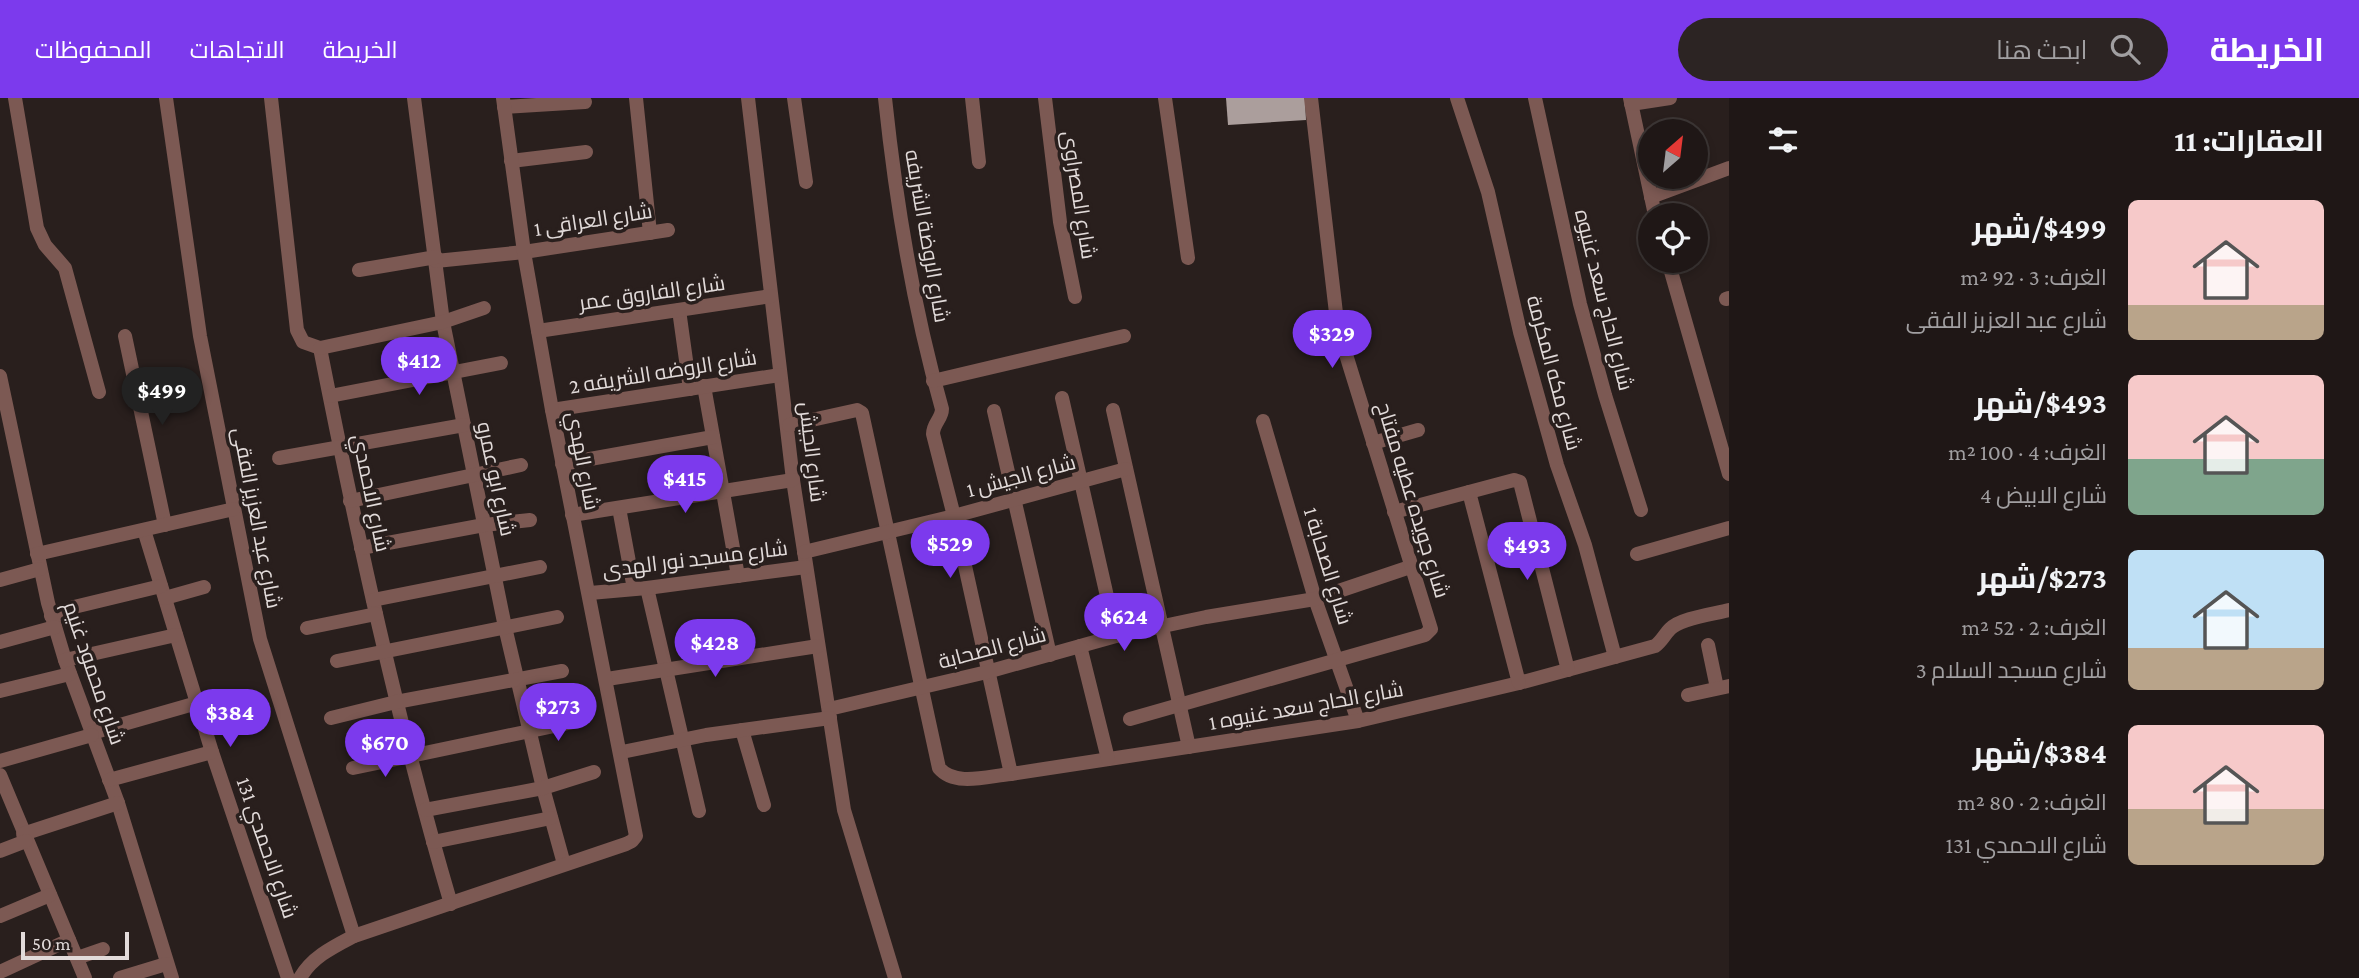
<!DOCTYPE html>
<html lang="ar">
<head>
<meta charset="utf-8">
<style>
  body { margin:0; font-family:"Crimson Pro",Cairo,serif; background:#2c2423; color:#f1f3f6; direction:rtl; height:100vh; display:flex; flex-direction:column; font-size:26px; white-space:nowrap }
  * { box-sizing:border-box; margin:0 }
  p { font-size:23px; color:#a19fa1 }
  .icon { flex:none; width:38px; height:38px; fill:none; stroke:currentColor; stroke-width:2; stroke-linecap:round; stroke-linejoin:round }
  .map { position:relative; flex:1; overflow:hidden; direction:ltr }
  .side { display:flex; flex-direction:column; background:#1f1716; width:630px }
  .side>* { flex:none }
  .needle { width:46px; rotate:28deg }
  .fabs { position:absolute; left:1638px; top:21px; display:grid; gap:14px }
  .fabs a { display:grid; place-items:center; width:70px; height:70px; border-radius:50%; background:#1f1716; box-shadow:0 4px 10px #0003,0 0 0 2px #3c3635; font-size:35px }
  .scale { position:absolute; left:21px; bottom:18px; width:108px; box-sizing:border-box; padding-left:7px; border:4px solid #e2dbda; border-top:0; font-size:19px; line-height:24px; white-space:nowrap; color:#e2dbda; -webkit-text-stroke:5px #291f1d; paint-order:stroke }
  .price { position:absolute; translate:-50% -60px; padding:0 16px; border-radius:24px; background:#7c3aed; color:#fff; font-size:23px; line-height:46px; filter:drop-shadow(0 2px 4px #0008) }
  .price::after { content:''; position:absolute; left:50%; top:42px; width:21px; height:16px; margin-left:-10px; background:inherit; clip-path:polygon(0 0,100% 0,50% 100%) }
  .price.current { background:#222; color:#fff }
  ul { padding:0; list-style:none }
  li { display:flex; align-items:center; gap:21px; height:175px; padding:0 35px }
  li span { display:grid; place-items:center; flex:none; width:196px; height:140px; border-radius:10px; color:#555 }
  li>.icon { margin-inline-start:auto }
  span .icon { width:84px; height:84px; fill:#fffc; stroke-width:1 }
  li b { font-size:30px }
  h2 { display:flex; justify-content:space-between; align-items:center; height:84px; padding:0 35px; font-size:30px }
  header { display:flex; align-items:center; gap:42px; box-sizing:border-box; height:98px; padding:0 35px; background:#7c3aed; color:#fff }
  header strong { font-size:33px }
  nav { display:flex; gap:38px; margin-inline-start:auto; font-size:24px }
  .search { width:490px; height:63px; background:#2c2423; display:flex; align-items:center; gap:18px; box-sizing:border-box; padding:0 24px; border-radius:38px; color:#a19fa1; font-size:26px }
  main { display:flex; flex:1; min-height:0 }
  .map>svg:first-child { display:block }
</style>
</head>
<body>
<header>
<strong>الخريطة</strong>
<div class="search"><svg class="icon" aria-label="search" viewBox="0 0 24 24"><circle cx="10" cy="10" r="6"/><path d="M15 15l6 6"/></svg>ابحث هنا</div>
<nav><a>الخريطة</a><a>الاتجاهات</a><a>المحفوظات</a></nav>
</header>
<main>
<section class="side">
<h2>العقارات: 11<svg class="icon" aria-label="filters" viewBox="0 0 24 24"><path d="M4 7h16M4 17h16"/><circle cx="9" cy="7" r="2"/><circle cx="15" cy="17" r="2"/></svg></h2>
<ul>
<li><span style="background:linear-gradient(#f6c9c9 75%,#b9a48a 0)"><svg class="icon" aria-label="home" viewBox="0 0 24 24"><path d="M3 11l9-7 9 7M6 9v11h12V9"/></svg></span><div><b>$499/شهر</b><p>الغرف: 3 · 92 m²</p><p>شارع عبد العزيز الفقى</p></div></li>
<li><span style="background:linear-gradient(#f6c9c9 60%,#7fa58c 0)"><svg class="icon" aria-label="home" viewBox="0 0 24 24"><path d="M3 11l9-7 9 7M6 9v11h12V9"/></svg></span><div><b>$493/شهر</b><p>الغرف: 4 · 100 m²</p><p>شارع الابيض 4</p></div></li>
<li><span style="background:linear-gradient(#bfe0f5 70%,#b9a48a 0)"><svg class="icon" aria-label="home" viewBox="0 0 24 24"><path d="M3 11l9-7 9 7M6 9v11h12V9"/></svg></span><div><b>$273/شهر</b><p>الغرف: 2 · 52 m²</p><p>شارع مسجد السلام 3</p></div></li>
<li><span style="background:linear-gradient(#f6c9c9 60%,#b9a48a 0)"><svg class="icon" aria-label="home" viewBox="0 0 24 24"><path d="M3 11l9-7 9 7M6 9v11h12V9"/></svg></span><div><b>$384/شهر</b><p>الغرف: 2 · 80 m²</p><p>شارع الاحمدي 131</p></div></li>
</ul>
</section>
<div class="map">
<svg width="1729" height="880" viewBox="0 0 1729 880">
  <rect width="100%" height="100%" fill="#291f1d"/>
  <polygon fill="#ab9e9c" points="1226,0 1305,0 1306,22 1228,27"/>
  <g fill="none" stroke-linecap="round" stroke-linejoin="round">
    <g stroke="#7c5953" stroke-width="14">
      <polyline points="15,0 37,130 45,147 65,170 99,294"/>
      <polyline points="166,0 200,238 260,541 354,838"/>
      <path d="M271 0 297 232 303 244 320 250C357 437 397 623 451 806"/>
      <polyline points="414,0 443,224 505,529 543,690 564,766"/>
      <polyline points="636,0 650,135"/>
      <polyline points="748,0 793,382 844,712 895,880"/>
      <polyline points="794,0 806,84"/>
      <path d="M885 0C896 105 913 209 942 311 942 321 933 325 933 336L954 418 1011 676"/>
      <polyline points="972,0 979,64"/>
      <polyline points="1045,0 1060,124 1075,199"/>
      <polyline points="1165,0 1188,160"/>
      <polyline points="1457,0 1488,94 1520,234 1557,367 1585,447 1615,559"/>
      <polyline points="1535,0 1580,206 1605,297 1641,412"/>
      <polyline points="1630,0 1655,117"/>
      <polyline points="1631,6 1670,0"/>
      <polyline points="504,9 585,4"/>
      <polyline points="511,63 586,54"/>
      <polyline points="1651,99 1729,70"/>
      <polyline points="436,163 524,154 668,132"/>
      <polyline points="1668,163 1729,376"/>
      <polyline points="359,172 436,159"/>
      <polyline points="1726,201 1729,200"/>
      <polyline points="679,212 690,291"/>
      <polyline points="538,233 771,198"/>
      <polyline points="125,238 165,427"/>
      <polyline points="320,250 443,224 484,210"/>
      <polyline points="0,278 48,505 65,562 118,705 172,880"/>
      <polyline points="933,283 1124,238"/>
      <polyline points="704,288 738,478"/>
      <polyline points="330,298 501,265"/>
      <polyline points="1062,300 1116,538"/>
      <polyline points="552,312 780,277"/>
      <polyline points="1113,312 1189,649"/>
      <polyline points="994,313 1050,557"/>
      <polyline points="1263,323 1315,501 1358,623"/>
      <path d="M789 327 857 312 862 315 939 670C955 689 988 678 1011 676L1358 623 1519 585 1655 548C1662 543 1664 537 1670 531 1680 520 1714 516 1729 512"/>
      <polyline points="1373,345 1418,332"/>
      <polyline points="279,360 464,327"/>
      <polyline points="562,366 713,339"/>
      <polyline points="1469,394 1519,585"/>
      <polyline points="350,403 521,367"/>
      <polyline points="619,410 634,491"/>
      <polyline points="1394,414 1514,382 1520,384 1568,572"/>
      <polyline points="572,417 793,382"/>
      <polyline points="144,432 212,654 288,880"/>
      <polyline points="361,450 484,427 530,422"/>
      <polyline points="804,454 954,418 1126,371"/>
      <polyline points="37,456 234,411"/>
      <polyline points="1637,456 1729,430"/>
      <polyline points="0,482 40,471"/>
      <polyline points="647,490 699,713"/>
      <polyline points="590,495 647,490 806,469"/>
      <polyline points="165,500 204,489"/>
      <polyline points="373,502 540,469"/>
      <polyline points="51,518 61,516 74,509 161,488"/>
      <polyline points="307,530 376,516"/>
      <polyline points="0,544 55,529"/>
      <polyline points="1708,547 1717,590"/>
      <polyline points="1080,548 1108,661"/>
      <polyline points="65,562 176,537"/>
      <polyline points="337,563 557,519"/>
      <polyline points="607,581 818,548"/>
      <polyline points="0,593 70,576"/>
      <polyline points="1688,597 1729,588"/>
      <polyline points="829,611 987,574 1116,538 1206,519 1315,501 1410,469"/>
      <polyline points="331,620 396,604 562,573"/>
      <polyline points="1130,621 1425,537 1431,531 1344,250 1336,215 1311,0"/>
      <polyline points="742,632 764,707"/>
      <polyline points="92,635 197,605"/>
      <polyline points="622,654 706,637 830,620"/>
      <polyline points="0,663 92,637"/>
      <polyline points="353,670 578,623"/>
      <polyline points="0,677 85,880"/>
      <polyline points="109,682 212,654"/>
      <polyline points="425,712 543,690 594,674"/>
      <polyline points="23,736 118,705"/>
      <polyline points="433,744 551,720"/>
      <polyline points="0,753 26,743"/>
      <polyline points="0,818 50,797"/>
      <polyline points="77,860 103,851"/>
      <polyline points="0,874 69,842"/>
      <polyline points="120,880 166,866"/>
      <path d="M300 880C312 859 333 849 354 838L626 746 632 743 636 738 552 312 524 154 503 0"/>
    </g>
  </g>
  <g text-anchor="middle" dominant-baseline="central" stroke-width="7" stroke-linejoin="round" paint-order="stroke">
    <g font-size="21" fill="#e2dbda" stroke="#291f1d">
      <text transform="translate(1079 97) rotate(81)">شارع المصراوى</text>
      <text transform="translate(593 122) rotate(-9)">شارع العراقى 1</text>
      <text transform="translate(927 138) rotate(80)">شارع الروضة الشريفه</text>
      <text transform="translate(652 195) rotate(-8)">شارع الفاروق عمر</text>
      <text transform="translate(1604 202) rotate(76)">شارع الحاج سعد غنيوه</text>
      <text transform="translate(663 274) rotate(-9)">شارع الروضه الشريفه 2</text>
      <text transform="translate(1554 275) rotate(75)">شارع مكه المكرمة</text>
      <text transform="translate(812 354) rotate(83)">شارع الجيش</text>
      <text transform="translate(583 363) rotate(79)">شارع الهدي</text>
      <text transform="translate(1021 378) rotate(-15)">شارع الجيش 1</text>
      <text transform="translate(496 381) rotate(78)">شارع ابو عمرو</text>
      <text transform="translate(371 395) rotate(78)">شارع الاحمدي</text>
      <text transform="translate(1413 402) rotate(73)">شارع جويده عطيه مفتاح</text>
      <text transform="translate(257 420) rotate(79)">شارع عبد العزيز الفقى</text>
      <text transform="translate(695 461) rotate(-7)">شارع مسجد نور الهدى</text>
      <text transform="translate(1328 468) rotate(73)">شارع الصحابة 1</text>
      <text transform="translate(992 550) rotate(-15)">شارع الصحابة</text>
      <text transform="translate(94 575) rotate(71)">شارع محمود غنيم</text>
      <text transform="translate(1306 608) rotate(-10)">شارع الحاج سعد غنيوه 1</text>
      <text transform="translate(267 750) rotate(71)">شارع الاحمدي 131</text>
    </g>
  </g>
</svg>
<div class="fabs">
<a><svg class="needle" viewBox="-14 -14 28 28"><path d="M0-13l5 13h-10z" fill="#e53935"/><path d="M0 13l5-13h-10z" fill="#a19fa1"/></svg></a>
<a><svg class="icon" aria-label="locate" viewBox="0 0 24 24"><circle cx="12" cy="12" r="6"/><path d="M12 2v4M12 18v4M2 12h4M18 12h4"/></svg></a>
</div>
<div class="scale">50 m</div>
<b class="price" style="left:1332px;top:272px">$329</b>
<b class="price" style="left:419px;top:299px">$412</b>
<b class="price current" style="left:162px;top:329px">$499</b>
<b class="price" style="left:685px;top:417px">$415</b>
<b class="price" style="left:950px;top:482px">$529</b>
<b class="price" style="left:1527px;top:484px">$493</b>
<b class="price" style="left:1124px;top:555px">$624</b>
<b class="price" style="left:715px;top:581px">$428</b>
<b class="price" style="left:558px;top:645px">$273</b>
<b class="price" style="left:230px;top:651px">$384</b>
<b class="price" style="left:385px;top:681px">$670</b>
</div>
</main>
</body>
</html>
